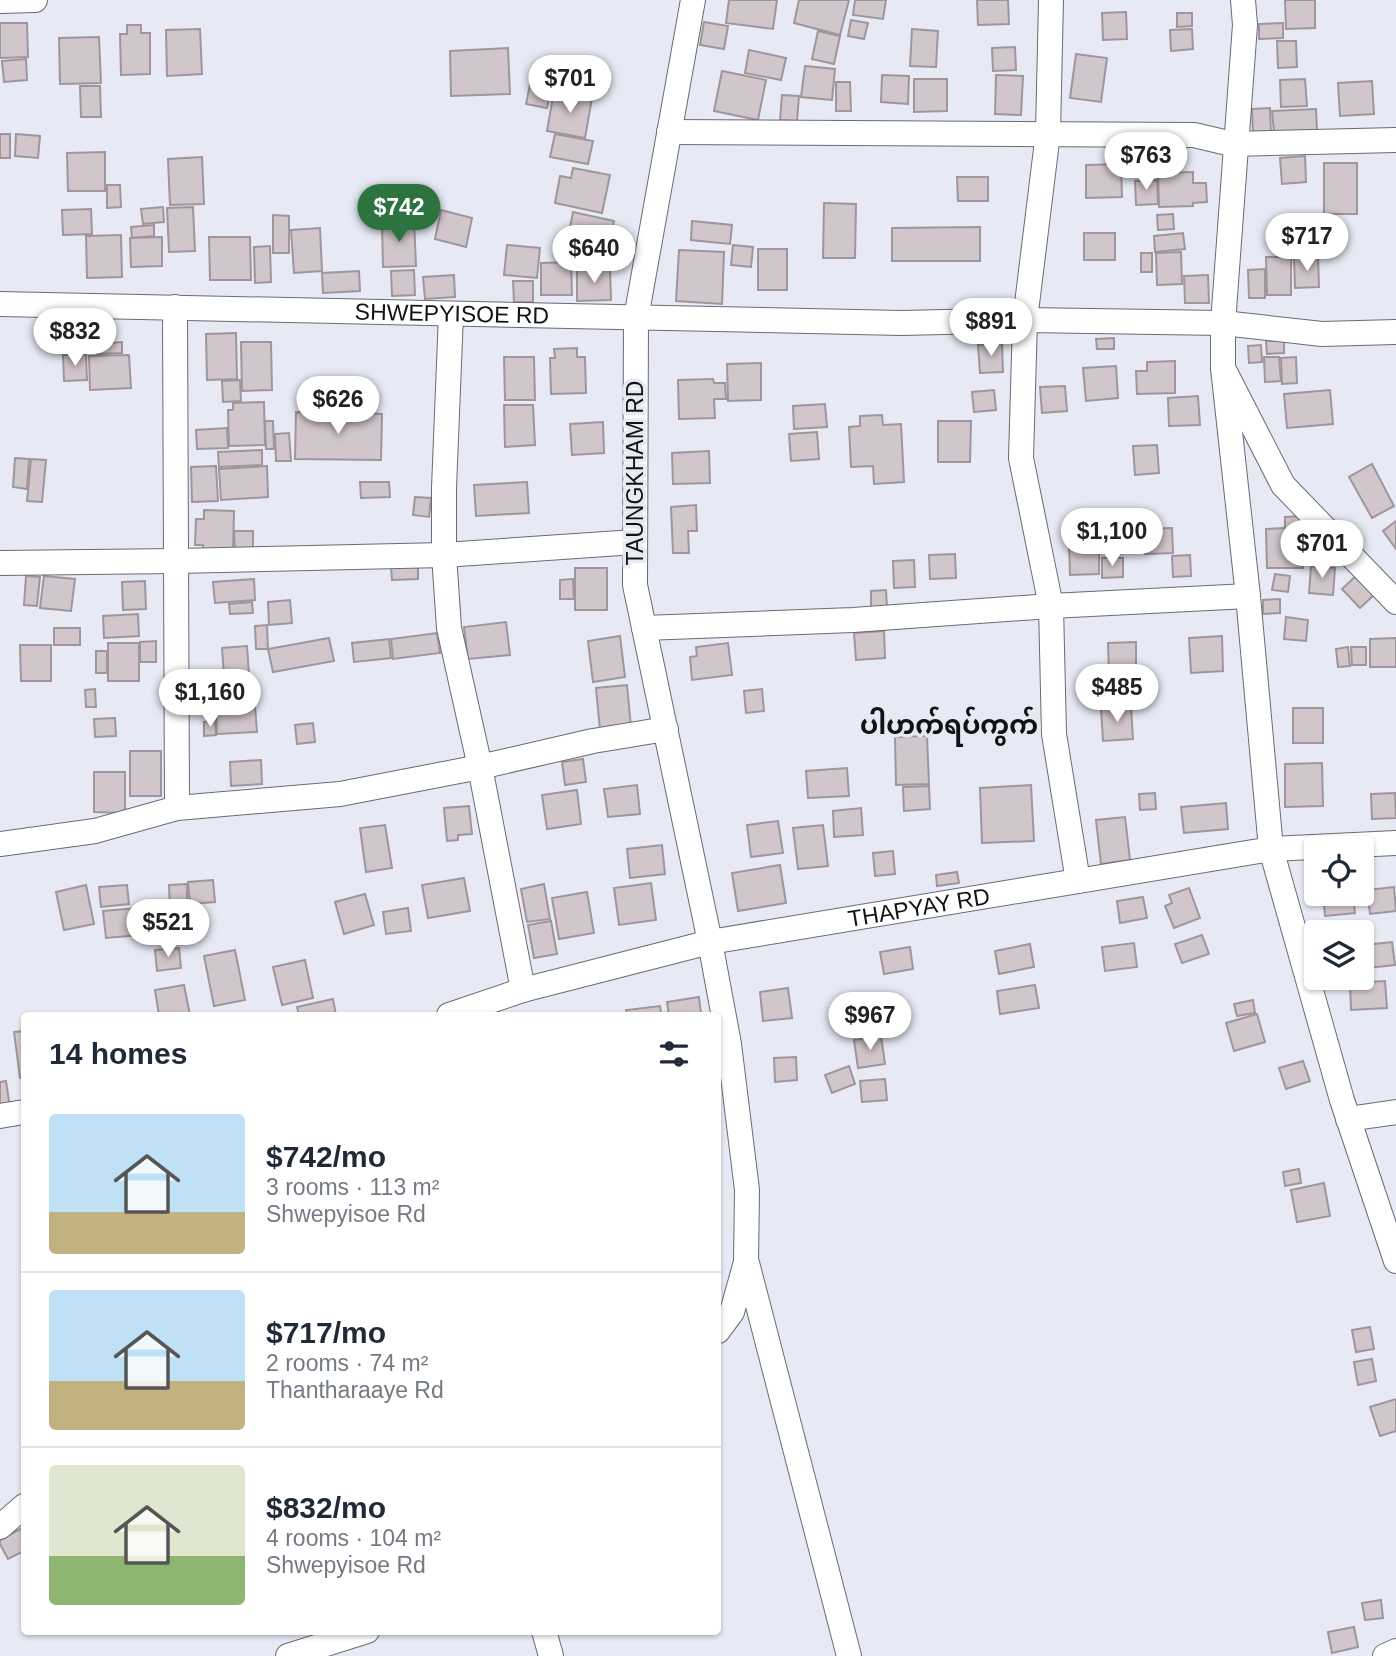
<!DOCTYPE html>
<html lang="en">
<head>
<meta charset="utf-8">
<style>
  body { margin:0; font-family:Helvetica,"Noto Sans Myanmar",sans-serif; background:#f6f6f7; color:#1f2937; height:100vh; display:flex; flex-direction:column; font-size:26px; white-space:nowrap }
  * { box-sizing:border-box; margin:0 }
  p { font-size:23px; color:#747a83 }
  .icon { flex:none; width:38px; height:38px; fill:none; stroke:currentColor; stroke-width:2; stroke-linecap:round; stroke-linejoin:round }
  .map { position:relative; flex:1; overflow:hidden }
  .sheet { position:absolute; left:21px; top:1012px; width:700px; height:623px; display:flex; flex-direction:column; background:#fff; border-radius:7px; box-shadow:0 2px 5px #0004 }
  .sheet>* { flex:none }
  .controls { position:absolute; left:1304px; top:836px; display:grid; gap:14px }
  .controls a { display:grid; place-items:center; width:70px; height:70px; border-radius:7px; background:#fff; box-shadow:0 2px 5px #0004; font-size:35px }
  .price { position:absolute; translate:-50% -60px; padding:0 16px; border-radius:24px; background:#fff; color:#222; font-size:23px; line-height:46px; filter:drop-shadow(0 2px 4px #0008) }
  .price::after { content:''; position:absolute; left:50%; top:42px; width:21px; height:16px; margin-left:-10px; background:inherit; clip-path:polygon(0 0,100% 0,50% 100%) }
  .price.selected { background:#2c733f; color:#fff }
  ul { padding:0; list-style:none }
  li { display:flex; align-items:center; gap:21px; height:175px; padding:0 28px }
  li+li { border-top:2px solid #e0e1e3 }
  li span { display:grid; place-items:center; flex:none; width:196px; height:140px; border-radius:7px; color:#555 }
  li>.icon { margin-inline-start:auto }
  span .icon { width:84px; height:84px; fill:#fffc; stroke-width:1 }
  li b { font-size:30px }
  h2 { display:flex; justify-content:space-between; align-items:center; height:84px; padding:0 28px; font-size:30px }
  .map>svg:first-child { display:block }
</style>
</head>
<body>
<div class="map">
<svg width="1396" height="1656" viewBox="0 0 1396 1656">
  <rect width="100%" height="100%" fill="#e7eaf4"/>
  <g fill="#d1c6cc" stroke="#9f959a" stroke-width="2">
    <polygon points="729,0 777,0 773,29 726,23"/>
    <polygon points="799,0 849,0 840,35 794,23"/>
    <polygon points="855,0 886,0 883,19 853,15"/>
    <polygon points="977,0 1008,0 1009,24 978,25"/>
    <polygon points="1285,0 1315,0 1315,28 1286,29"/>
    <polygon points="1126,12 1127,39 1103,40 1102,13"/>
    <polygon points="1177,13 1192,13 1192,26 1177,27"/>
    <polygon points="851,20 868,23 864,39 848,36"/>
    <polygon points="704,22 728,26 724,49 700,45"/>
    <polygon points="0,23 27,23 28,57 0,58"/>
    <polygon points="1283,23 1283,38 1259,39 1259,24"/>
    <polygon points="127,25 141,25 141,33 150,33 150,74 121,75 120,34 127,34"/>
    <polygon points="200,29 202,74 167,76 166,30"/>
    <polygon points="912,29 938,31 936,67 910,66"/>
    <polygon points="1192,29 1193,49 1171,51 1170,30"/>
    <polygon points="818,31 840,36 834,64 812,59"/>
    <polygon points="99,37 101,83 60,84 59,38"/>
    <polygon points="1277,41 1296,41 1297,67 1278,68"/>
    <polygon points="1015,47 1016,70 993,71 992,48"/>
    <polygon points="508,48 510,94 451,96 450,51"/>
    <polygon points="749,50 786,58 781,80 745,73"/>
    <polygon points="1076,54 1107,58 1101,102 1070,98"/>
    <polygon points="26,59 27,80 4,82 2,61"/>
    <polygon points="805,66 835,69 832,100 801,97"/>
    <polygon points="722,71 766,80 758,120 714,111"/>
    <polygon points="882,75 909,76 908,104 881,102"/>
    <polygon points="996,75 1023,76 1021,115 995,114"/>
    <polygon points="914,79 947,79 947,111 914,112"/>
    <polygon points="1305,79 1307,106 1281,107 1280,80"/>
    <polygon points="531,80 552,84 547,108 526,104"/>
    <polygon points="1372,81 1374,114 1340,116 1338,83"/>
    <polygon points="836,82 850,82 851,111 836,111"/>
    <polygon points="80,86 100,86 101,117 81,117"/>
    <polygon points="554,91 592,98 585,138 547,131"/>
    <polygon points="782,95 799,96 797,121 780,120"/>
    <polygon points="1270,108 1271,134 1253,135 1252,109"/>
    <polygon points="1316,109 1317,130 1274,132 1272,111"/>
    <rect x="0" y="134" width="10" height="24"/>
    <polygon points="16,134 40,136 38,158 15,156"/>
    <polygon points="555,134 593,141 588,164 550,157"/>
    <polygon points="105,152 105,191 68,191 67,153"/>
    <polygon points="1305,156 1306,182 1282,184 1280,158"/>
    <polygon points="202,157 204,204 170,205 168,159"/>
    <rect x="1324" y="163" width="33" height="51"/>
    <polygon points="1121,164 1122,197 1086,198 1086,165"/>
    <polygon points="573,168 610,175 602,213 555,203 560,176 571,178"/>
    <polygon points="1193,172 1193,183 1206,183 1207,202 1193,203 1193,206 1159,207 1158,173"/>
    <polygon points="957,177 988,177 988,201 958,201"/>
    <polygon points="1157,180 1158,204 1136,205 1135,181"/>
    <polygon points="107,185 120,185 121,207 107,208"/>
    <polygon points="824,203 856,204 855,258 823,258"/>
    <polygon points="163,207 164,222 143,224 141,209"/>
    <polygon points="193,207 195,251 169,252 167,208"/>
    <polygon points="91,209 92,234 63,235 62,210"/>
    <polygon points="441,210 472,218 466,247 435,239"/>
    <polygon points="573,212 614,221 607,250 567,242"/>
    <polygon points="1173,214 1174,229 1158,230 1157,215"/>
    <polygon points="273,215 289,216 289,253 273,253"/>
    <polygon points="414,220 416,266 383,267 382,225 395,224 395,221"/>
    <polygon points="692,221 732,225 730,244 691,240"/>
    <polygon points="154,225 154,236 132,238 131,227"/>
    <polygon points="980,227 980,261 892,261 892,228"/>
    <polygon points="320,228 322,271 294,273 291,230"/>
    <rect x="1084" y="233" width="31" height="27"/>
    <polygon points="1183,233 1185,249 1155,252 1154,236"/>
    <polygon points="121,235 122,277 87,278 86,236"/>
    <polygon points="1278,236 1298,236 1298,255 1279,255"/>
    <polygon points="162,237 162,266 131,267 130,238"/>
    <polygon points="209,237 250,237 251,280 210,280"/>
    <polygon points="507,245 540,248 537,278 504,275"/>
    <polygon points="733,245 753,247 751,267 731,265"/>
    <polygon points="270,246 271,282 255,283 254,247"/>
    <rect x="758" y="249" width="29" height="41"/>
    <polygon points="679,250 724,252 722,304 676,301"/>
    <polygon points="1181,252 1182,284 1157,285 1156,253"/>
    <rect x="1141" y="253" width="11" height="19"/>
    <polygon points="1266,257 1291,257 1291,295 1267,295"/>
    <polygon points="1318,257 1319,287 1295,288 1294,258"/>
    <polygon points="571,262 572,295 541,295 541,263"/>
    <polygon points="610,269 611,300 577,301 577,270"/>
    <polygon points="1265,269 1265,298 1249,298 1248,270"/>
    <polygon points="414,270 415,295 392,296 391,271"/>
    <polygon points="359,271 360,291 323,293 322,273"/>
    <polygon points="454,275 455,297 425,299 423,277"/>
    <polygon points="1208,275 1209,303 1185,303 1184,276"/>
    <polygon points="513,281 533,281 533,302 514,302"/>
    <polygon points="236,333 237,379 207,380 206,334"/>
    <polygon points="1114,338 1114,349 1097,349 1096,339"/>
    <polygon points="1284,340 1284,353 1267,354 1266,341"/>
    <polygon points="122,342 122,353 97,354 97,344"/>
    <polygon points="241,342 271,342 272,390 242,391"/>
    <polygon points="1002,344 1003,372 980,373 978,345"/>
    <polygon points="1261,345 1262,362 1249,363 1248,346"/>
    <polygon points="577,348 577,357 585,357 586,393 551,394 550,358 555,358 554,349"/>
    <polygon points="86,354 87,380 64,381 63,355"/>
    <polygon points="129,355 131,388 90,390 89,356"/>
    <polygon points="504,357 534,357 535,400 505,400"/>
    <polygon points="1264,357 1279,357 1281,381 1265,382"/>
    <polygon points="1296,357 1297,383 1282,384 1281,358"/>
    <polygon points="1175,361 1175,393 1137,394 1136,371 1147,371 1147,362"/>
    <polygon points="761,363 761,400 728,401 727,364"/>
    <polygon points="1116,366 1118,398 1086,401 1083,368"/>
    <polygon points="713,379 714,383 725,383 726,399 714,399 715,418 679,419 678,380"/>
    <polygon points="240,380 241,401 223,402 222,381"/>
    <polygon points="1065,386 1067,411 1042,413 1040,387"/>
    <polygon points="994,390 996,410 974,412 972,392"/>
    <polygon points="1330,390 1333,424 1287,428 1284,394"/>
    <polygon points="1198,396 1200,425 1169,426 1168,398"/>
    <polygon points="264,402 265,445 229,446 228,410 233,410 233,403"/>
    <polygon points="825,404 827,427 794,429 793,406"/>
    <polygon points="504,405 533,405 535,445 505,447"/>
    <polygon points="296,412 382,414 381,460 295,459"/>
    <polygon points="882,415 883,425 901,424 904,482 874,484 873,466 851,467 849,427 860,426 860,416"/>
    <polygon points="265,421 273,421 274,449 266,449"/>
    <polygon points="938,421 971,421 970,462 938,462"/>
    <polygon points="603,422 604,453 572,455 570,424"/>
    <polygon points="227,428 228,448 197,449 196,430"/>
    <polygon points="817,432 819,459 791,461 789,434"/>
    <polygon points="289,433 291,461 276,461 275,434"/>
    <polygon points="1157,445 1159,473 1135,475 1133,446"/>
    <polygon points="262,450 262,465 219,467 218,452"/>
    <polygon points="709,451 710,483 673,484 672,453"/>
    <polygon points="15,458 29,459 27,489 13,487"/>
    <polygon points="31,459 46,460 42,502 27,501"/>
    <polygon points="1372,464 1394,506 1372,518 1349,477"/>
    <polygon points="216,466 218,501 192,502 191,467"/>
    <polygon points="267,466 268,497 221,500 219,469"/>
    <polygon points="360,482 389,482 390,497 361,498"/>
    <polygon points="527,482 529,513 476,516 474,485"/>
    <polygon points="415,497 431,498 429,517 413,515"/>
    <polygon points="696,505 697,531 688,531 689,553 673,553 671,507"/>
    <polygon points="204,510 234,511 233,553 203,552 203,545 195,545 196,519 204,519"/>
    <polygon points="1302,516 1303,568 1267,568 1266,529 1285,528 1285,517"/>
    <polygon points="1396,521 1396,549 1383,531"/>
    <polygon points="1172,528 1173,553 1145,554 1144,529"/>
    <polygon points="234,531 253,531 253,553 235,553"/>
    <polygon points="1069,543 1099,543 1099,574 1070,575"/>
    <polygon points="955,554 956,578 930,579 929,555"/>
    <polygon points="1190,555 1191,576 1173,577 1172,556"/>
    <polygon points="1102,558 1123,558 1123,577 1102,578"/>
    <polygon points="914,560 915,587 894,588 893,561"/>
    <polygon points="418,565 418,579 392,580 391,567"/>
    <polygon points="1311,566 1335,568 1333,595 1309,593"/>
    <rect x="575" y="568" width="32" height="42"/>
    <polygon points="1275,574 1290,576 1288,592 1272,590"/>
    <polygon points="1358,574 1376,593 1360,608 1342,589"/>
    <polygon points="26,576 40,577 37,606 24,605"/>
    <polygon points="44,576 75,579 71,611 40,608"/>
    <polygon points="254,579 255,600 215,603 213,582"/>
    <polygon points="573,579 574,599 560,599 560,580"/>
    <polygon points="145,581 146,609 123,610 122,582"/>
    <polygon points="886,590 887,607 871,608 871,591"/>
    <polygon points="1280,599 1280,613 1263,614 1263,600"/>
    <polygon points="290,600 292,623 269,625 268,602"/>
    <polygon points="252,602 253,613 230,614 229,604"/>
    <polygon points="138,614 139,636 104,638 103,616"/>
    <polygon points="1286,617 1308,620 1306,641 1284,639"/>
    <polygon points="506,622 510,655 468,659 464,627"/>
    <polygon points="267,625 268,649 256,649 255,626"/>
    <rect x="54" y="628" width="26" height="17"/>
    <polygon points="884,631 885,658 856,660 854,633"/>
    <polygon points="437,633 440,653 393,659 391,639"/>
    <polygon points="620,636 625,677 593,682 588,641"/>
    <polygon points="1222,636 1223,671 1191,673 1189,638"/>
    <polygon points="329,638 334,661 273,672 268,649"/>
    <polygon points="1396,638 1396,667 1370,667 1370,639"/>
    <polygon points="389,639 391,658 354,662 352,643"/>
    <polygon points="156,641 156,662 140,662 140,642"/>
    <polygon points="1136,642 1136,672 1109,673 1108,643"/>
    <rect x="108" y="643" width="31" height="38"/>
    <polygon points="728,643 732,675 692,680 690,657 697,656 696,647"/>
    <polygon points="20,645 51,645 51,681 21,681"/>
    <polygon points="247,646 250,689 225,690 222,648"/>
    <polygon points="1348,647 1350,666 1338,667 1336,649"/>
    <polygon points="1351,647 1366,647 1366,665 1352,665"/>
    <rect x="96" y="651" width="11" height="22"/>
    <polygon points="1086,671 1106,671 1106,689 1085,689"/>
    <polygon points="627,685 631,727 600,730 596,688"/>
    <polygon points="95,689 96,707 86,707 85,690"/>
    <polygon points="762,689 764,711 746,713 744,691"/>
    <polygon points="249,692 250,704 225,706 224,694"/>
    <polygon points="255,706 257,732 217,734 216,708"/>
    <polygon points="1131,707 1133,739 1103,741 1101,709"/>
    <rect x="1293" y="708" width="30" height="35"/>
    <polygon points="115,718 116,736 95,737 94,719"/>
    <polygon points="215,721 216,735 204,736 204,722"/>
    <polygon points="313,723 315,742 297,744 295,725"/>
    <polygon points="927,736 929,784 896,785 895,737"/>
    <rect x="130" y="751" width="31" height="45"/>
    <polygon points="583,759 586,782 565,785 562,762"/>
    <polygon points="261,760 262,784 231,786 230,762"/>
    <polygon points="1322,763 1323,806 1285,807 1285,764"/>
    <polygon points="847,768 849,796 808,798 806,771"/>
    <polygon points="94,772 125,772 125,813 94,812"/>
    <polygon points="637,785 640,814 608,817 604,789"/>
    <polygon points="1031,785 1034,841 982,843 980,788"/>
    <polygon points="929,786 930,809 904,811 903,787"/>
    <polygon points="577,790 581,824 547,829 542,795"/>
    <polygon points="1155,793 1156,809 1140,810 1139,794"/>
    <polygon points="1395,793 1396,818 1372,819 1371,794"/>
    <polygon points="1226,803 1228,829 1184,833 1181,807"/>
    <polygon points="469,806 472,834 458,835 458,840 447,841 444,808"/>
    <polygon points="861,808 863,835 834,837 833,811"/>
    <polygon points="1125,817 1130,860 1101,864 1096,820"/>
    <polygon points="778,821 783,853 751,857 747,825"/>
    <polygon points="385,825 392,868 366,872 360,828"/>
    <polygon points="823,825 828,866 798,869 793,828"/>
    <polygon points="662,845 665,874 630,878 627,849"/>
    <polygon points="893,851 895,874 875,876 873,853"/>
    <polygon points="780,865 786,903 738,911 732,873"/>
    <polygon points="957,872 959,883 937,886 936,875"/>
    <polygon points="464,878 470,911 428,918 422,885"/>
    <polygon points="213,880 215,902 190,904 188,882"/>
    <polygon points="651,883 656,920 619,925 614,888"/>
    <polygon points="187,884 187,909 170,910 169,885"/>
    <polygon points="544,884 550,919 527,922 521,889"/>
    <polygon points="86,885 94,924 64,930 56,892"/>
    <polygon points="127,885 129,904 101,907 99,887"/>
    <polygon points="1394,887 1396,911 1370,914 1367,890"/>
    <polygon points="1189,888 1200,918 1174,928 1165,906 1172,903 1169,895"/>
    <polygon points="587,892 594,933 559,939 552,898"/>
    <polygon points="365,894 374,925 344,934 335,902"/>
    <polygon points="1323,894 1353,894 1355,913 1325,916"/>
    <polygon points="1143,897 1147,918 1120,923 1117,901"/>
    <polygon points="138,908 140,935 106,938 103,911"/>
    <polygon points="408,908 411,931 386,934 383,912"/>
    <polygon points="551,921 557,954 534,958 528,925"/>
    <polygon points="1202,935 1209,954 1182,963 1175,944"/>
    <polygon points="1392,942 1395,965 1368,968 1365,945"/>
    <polygon points="1134,943 1137,967 1105,971 1102,947"/>
    <polygon points="1030,944 1034,967 999,974 995,951"/>
    <polygon points="910,947 913,969 884,974 880,952"/>
    <polygon points="179,948 181,968 157,971 155,950"/>
    <polygon points="235,950 245,1000 214,1006 204,956"/>
    <polygon points="305,960 313,998 282,1005 273,967"/>
    <polygon points="1385,981 1387,1008 1351,1010 1350,983"/>
    <polygon points="184,985 190,1015 159,1015 155,990"/>
    <polygon points="1035,985 1039,1008 1000,1014 997,991"/>
    <polygon points="788,988 792,1018 763,1021 760,992"/>
    <polygon points="699,997 701,1015 669,1015 667,1002"/>
    <polygon points="333,999 336,1015 299,1015 297,1007"/>
    <polygon points="1253,1000 1255,1013 1237,1016 1234,1004"/>
    <polygon points="660,1006 661,1015 627,1015 626,1010"/>
    <polygon points="1257,1014 1265,1042 1234,1051 1226,1023"/>
    <polygon points="24,1031 24,1077 20,1078 14,1032"/>
    <polygon points="881,1036 885,1064 858,1068 854,1040"/>
    <polygon points="796,1057 797,1080 775,1082 774,1058"/>
    <polygon points="1303,1061 1310,1081 1286,1089 1279,1068"/>
    <polygon points="849,1066 855,1084 832,1093 825,1075"/>
    <polygon points="885,1079 887,1100 862,1102 860,1081"/>
    <polygon points="6,1081 10,1108 0,1109 0,1082"/>
    <polygon points="1299,1169 1301,1183 1285,1186 1283,1172"/>
    <polygon points="1324,1183 1330,1216 1297,1222 1291,1190"/>
    <polygon points="1370,1327 1374,1349 1356,1352 1352,1330"/>
    <polygon points="1372,1359 1376,1381 1358,1385 1354,1362"/>
    <polygon points="1396,1399 1396,1431 1380,1436 1370,1407"/>
    <polygon points="24,1527 24,1551 8,1559 0,1544 0,1540"/>
    <polygon points="1381,1600 1383,1618 1365,1620 1362,1603"/>
    <polygon points="1354,1627 1358,1647 1332,1653 1328,1632"/>
  </g>
  <g fill="none" stroke-linecap="round" stroke-linejoin="round">
    <defs>
      <g id="minor">
        <polyline points="693,0 636,318 635,585 710,942 729,1044 747,1190 746,1262 732,1312 718,1331"/>
        <polyline points="1051,0 1048,133 1025,320 1021,458 1051,606 1054,734 1078,881"/>
        <polyline points="1243,0 1245,25 1223,323 1223,368 1283,485 1396,602"/>
        <polyline points="0,1 35,0"/>
        <polyline points="669,132 1194,135 1232,144 1396,140"/>
        <path id="s1" d="M0 304 902 323 1025 320 1223 323 1322 334 1396 332"/>
        <polyline points="175,307 177,808"/>
        <polyline points="451,314 444,488 444,555 449,628 480,767 523,990"/>
        <polyline points="1223,368 1248,596 1271,849 1342,1100 1396,1261"/>
        <polyline points="0,563 177,561 444,555 635,542"/>
        <polyline points="644,628 853,620 1051,606 1248,596"/>
        <polyline points="0,844 95,831 177,808 340,794 480,767 593,741 666,729"/>
        <path id="s2" d="M449 1015 523 990 710 942 1271 849 1396 843"/>
        <polyline points="0,1116 24,1112"/>
        <polyline points="1348,1119 1396,1112"/>
        <polyline points="747,1263 849,1656"/>
        <polyline points="0,1527 24,1506"/>
        <polyline points="544,1631 551,1656"/>
        <polyline points="288,1656 367,1631"/>
        <polyline points="1385,1656 1396,1651"/>
      </g>
    </defs>
    <use href="#minor" stroke="#696b74" stroke-width="26"/>
    <use href="#minor" stroke="#fff" stroke-width="24"/>
  </g>
  <g text-anchor="middle" dominant-baseline="central" stroke-width="7" stroke-linejoin="round" paint-order="stroke">
    <g font-size="23" fill="#111216" stroke="#e7eaf4">
      <text stroke="none"><textPath href="#s1" startOffset="452">SHWEPYISOE RD</textPath></text>
      <text transform="translate(635 473) rotate(-90)">TAUNGKHAM RD</text>
      <text stroke="none"><textPath href="#s2" startOffset="483">THAPYAY RD</textPath></text>
    </g>
    <g font-size="26" font-weight="bold" fill="#111216" stroke="#e7eaf4">
      <text x="949" y="725">ပါဟက်ရပ်ကွက်</text>
    </g>
  </g>
</svg>
<div class="controls">
<a><svg class="icon" aria-label="locate" viewBox="0 0 24 24"><circle cx="12" cy="12" r="6"/><path d="M12 2v4M12 18v4M2 12h4M18 12h4"/></svg></a>
<a><svg class="icon" aria-label="layers" viewBox="0 0 24 24"><path d="M12 4l9 5-9 5-9-5zM3 14l9 5 9-5"/></svg></a>
</div>
<b class="price" style="left:570px;top:115px">$701</b>
<b class="price" style="left:1146px;top:192px">$763</b>
<b class="price selected" style="left:399px;top:244px">$742</b>
<b class="price" style="left:1307px;top:273px">$717</b>
<b class="price" style="left:594px;top:285px">$640</b>
<b class="price" style="left:991px;top:358px">$891</b>
<b class="price" style="left:75px;top:368px">$832</b>
<b class="price" style="left:338px;top:436px">$626</b>
<b class="price" style="left:1112px;top:568px">$1,100</b>
<b class="price" style="left:1322px;top:580px">$701</b>
<b class="price" style="left:1117px;top:724px">$485</b>
<b class="price" style="left:210px;top:729px">$1,160</b>
<b class="price" style="left:168px;top:959px">$521</b>
<b class="price" style="left:870px;top:1052px">$967</b>
<section class="sheet">
<h2>14 homes<svg class="icon" aria-label="filters" viewBox="0 0 24 24"><path d="M4 7h16M4 17h16"/><circle cx="9" cy="7" r="2"/><circle cx="15" cy="17" r="2"/></svg></h2>
<ul>
<li><span style="background:linear-gradient(#bfe0f5 70%,#c2b280 0)"><svg class="icon" aria-label="home" viewBox="0 0 24 24"><path d="M3 11l9-7 9 7M6 9v11h12V9"/></svg></span><div><b>$742/mo</b><p>3 rooms · 113 m²</p><p>Shwepyisoe Rd</p></div></li>
<li><span style="background:linear-gradient(#bfe0f5 65%,#c2b280 0)"><svg class="icon" aria-label="home" viewBox="0 0 24 24"><path d="M3 11l9-7 9 7M6 9v11h12V9"/></svg></span><div><b>$717/mo</b><p>2 rooms · 74 m²</p><p>Thantharaaye Rd</p></div></li>
<li><span style="background:linear-gradient(#dfe7d0 65%,#8fb573 0)"><svg class="icon" aria-label="home" viewBox="0 0 24 24"><path d="M3 11l9-7 9 7M6 9v11h12V9"/></svg></span><div><b>$832/mo</b><p>4 rooms · 104 m²</p><p>Shwepyisoe Rd</p></div></li>
</ul>
</section>
</div>
</body>
</html>
